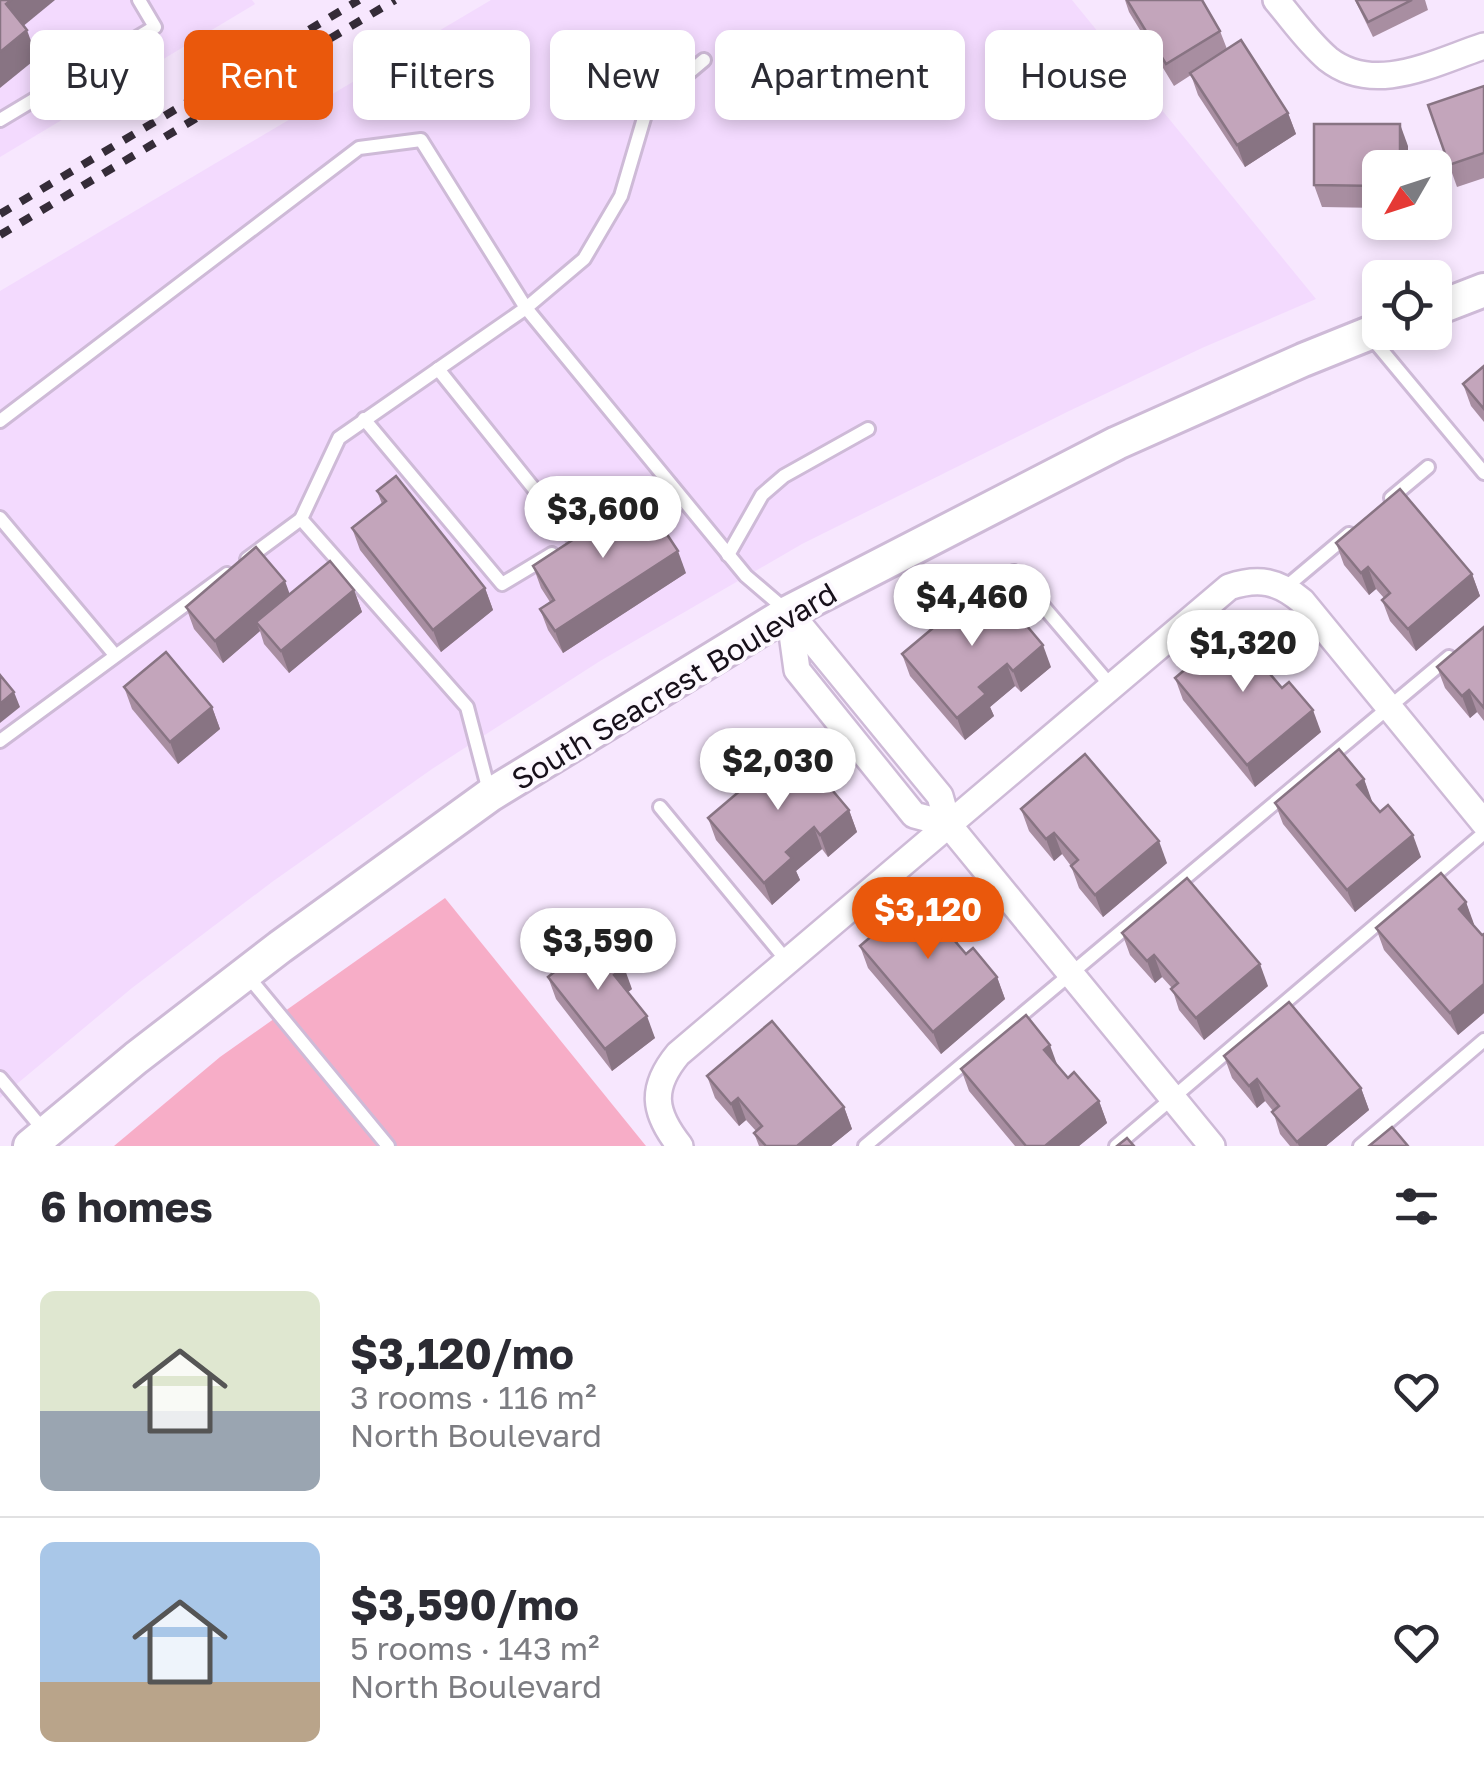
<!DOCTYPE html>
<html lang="en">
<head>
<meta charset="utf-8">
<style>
  body { margin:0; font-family:"Golos Text",sans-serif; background:#f7f7f7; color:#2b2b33; height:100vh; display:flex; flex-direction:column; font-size:38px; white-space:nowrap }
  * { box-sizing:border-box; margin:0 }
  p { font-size:32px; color:#7c7c81 }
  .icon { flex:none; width:55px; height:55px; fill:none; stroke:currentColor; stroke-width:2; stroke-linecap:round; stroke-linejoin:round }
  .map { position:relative; height:1146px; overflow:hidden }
  .sheet { display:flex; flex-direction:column; background:#fff; flex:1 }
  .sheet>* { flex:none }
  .guide { position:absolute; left:30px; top:30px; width:1425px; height:90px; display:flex; gap:20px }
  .needle { width:65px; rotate:231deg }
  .fabs { position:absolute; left:1362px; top:150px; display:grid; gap:20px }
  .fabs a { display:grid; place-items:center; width:90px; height:90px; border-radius:15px; background:#fff; box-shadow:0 5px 15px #0003; font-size:50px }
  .price { position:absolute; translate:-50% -85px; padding:0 22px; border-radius:35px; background:#fff; color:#222; font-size:32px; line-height:65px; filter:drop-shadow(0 2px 5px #0008) }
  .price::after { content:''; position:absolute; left:50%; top:60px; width:30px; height:22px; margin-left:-15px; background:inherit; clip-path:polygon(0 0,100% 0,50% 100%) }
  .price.active { background:#ea580c; color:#fff }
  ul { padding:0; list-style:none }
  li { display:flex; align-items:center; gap:30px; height:250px; padding:0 40px }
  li+li { border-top:2px solid #e1e1e2 }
  li span { display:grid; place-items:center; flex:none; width:280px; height:200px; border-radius:15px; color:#555 }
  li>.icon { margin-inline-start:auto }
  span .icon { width:120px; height:120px; fill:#fffc; stroke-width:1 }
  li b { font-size:42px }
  h2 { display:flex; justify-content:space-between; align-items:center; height:120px; padding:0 40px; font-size:42px }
  .chip { padding:0 35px; border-radius:15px; background:#fff; box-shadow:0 5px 15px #0003; font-size:35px; line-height:90px }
  .chip.active { background:#ea580c; color:#fff }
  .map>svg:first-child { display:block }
</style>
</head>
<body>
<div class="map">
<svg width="1484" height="1146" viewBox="0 0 1484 1146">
  <rect width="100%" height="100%" fill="#f7e7fe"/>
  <g fill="#f3dafe">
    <polygon points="0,0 252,0 255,4 0,157"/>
    <polygon points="491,0 1072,0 1316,299 1202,348 1067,412 802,544 600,661 432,769 272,882 132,988 0,1098 0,291"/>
  </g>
  <polygon fill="#f7adc7" points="445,898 646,1146 114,1146 220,1057"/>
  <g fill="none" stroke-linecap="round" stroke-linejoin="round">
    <defs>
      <g id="service">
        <polyline points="0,120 155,27 139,0"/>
        <polyline points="1370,336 1484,473"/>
        <polyline points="438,369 575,540 587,533"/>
        <polyline points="364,419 502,584 552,554"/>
        <polyline points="0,421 359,148 421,140 526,308 584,259 621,196 647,108 704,60"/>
        <polyline points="1391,498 1428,467"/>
        <polyline points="630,508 670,484"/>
        <polyline points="0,518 115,655"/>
        <polyline points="728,555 762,495 784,476 868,429"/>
        <polyline points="247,559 301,519"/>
        <polyline points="1014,572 1111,686"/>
        <polyline points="1286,587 1349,534"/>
        <polyline points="0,741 227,574"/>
        <polyline points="489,791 467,707 301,519 339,438 526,308 746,576 787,611"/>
        <polyline points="660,807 787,961"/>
        <polyline points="246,974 388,1146"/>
        <polyline points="0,1078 46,1133"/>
        <polyline points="865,1146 1449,657"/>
        <polyline points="1116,1146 1484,833"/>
        <polyline points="1360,1146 1484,1040"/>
      </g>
      <g id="minor">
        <path d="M1276 0C1293 20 1308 42 1328 59 1375 96 1435 62 1484 46"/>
        <polyline points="789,612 940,796 948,824 1212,1146"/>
        <polyline points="789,612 797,670 914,815 948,824"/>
        <path d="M680 1146C653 1112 650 1088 678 1054L1229 587C1259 577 1278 581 1302 601L1484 823"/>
      </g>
      <g id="tertiary">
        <polyline points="1435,309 1484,290"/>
        <polyline points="30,1146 136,1058 280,947 490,795 789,612 1117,443 1303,360 1380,329"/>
      </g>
    </defs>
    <use href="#service" stroke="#cebad7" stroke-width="18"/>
    <use href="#minor" stroke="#cebad7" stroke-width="30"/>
    <use href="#tertiary" stroke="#cebad7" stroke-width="38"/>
    <use href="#service" stroke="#fff" stroke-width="12"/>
    <use href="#minor" stroke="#fff" stroke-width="25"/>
    <use href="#tertiary" stroke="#fff" stroke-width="32"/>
    <g stroke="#352c38" stroke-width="8" stroke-dasharray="12 12" stroke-linecap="butt">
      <polyline points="0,214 359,0"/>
      <polyline points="0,235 395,0"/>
    </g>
  </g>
  <g fill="#a88ea1">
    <polygon points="1125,0 1202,0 1220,31 1227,49 1288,113 1296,134 1245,167 1198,95 1191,75 1174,86 1129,12"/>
    <polygon points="1355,0 1425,0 1428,10 1373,37"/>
    <polygon points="1484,86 1484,178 1457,187 1428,105"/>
    <polygon points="1408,146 1408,168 1380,168 1380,208 1322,207 1314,185"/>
    <polygon points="1484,366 1484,422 1471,406 1463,384"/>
    <polygon points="377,491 485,588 493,610 441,652 360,550 352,528 382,504"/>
    <polygon points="1336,543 1472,574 1480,596 1416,651 1390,621 1382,600 1384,598 1376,589 1369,595 1344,565"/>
    <polygon points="533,566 686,573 563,653 548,630 540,609 550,602 541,588"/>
    <polygon points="354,590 362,612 289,673 264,644 260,631 223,663 194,629 186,607 290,594"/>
    <polygon points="1484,627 1484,721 1477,712 1470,718 1445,688 1437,667"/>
    <polygon points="902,654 1051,667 1021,692 1015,686 990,707 994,716 965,740 910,676"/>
    <polygon points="1272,676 1321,732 1255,787 1183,700 1175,678"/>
    <polygon points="124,687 212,707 220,729 178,764 132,709"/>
    <polygon points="1364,779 1371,802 1421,857 1355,912 1283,824 1275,803"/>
    <polygon points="1021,809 1167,863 1103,917 1079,888 1071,866 1062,854 1054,861 1029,831"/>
    <polygon points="849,810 857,832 828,857 822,849 796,871 800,880 772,905 716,840 708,818"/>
    <polygon points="1466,902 1473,925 1482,935 1484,934 1484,1013 1458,1035 1384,950 1376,928"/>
    <polygon points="1122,933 1268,986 1204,1040 1179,1010 1172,988 1162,977 1155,983 1130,955"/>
    <polygon points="958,942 957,943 966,954 997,977 1005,999 941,1054 868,968 860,946"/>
    <polygon points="548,977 632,989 628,992 655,1038 612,1071 556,999"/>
    <polygon points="1224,1056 1361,1088 1369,1110 1326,1146 1290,1146 1280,1134 1273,1111 1265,1101 1257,1108 1232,1078"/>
    <polygon points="1058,1067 1068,1078 1099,1101 1107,1123 1079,1146 1015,1146 969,1091 961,1069"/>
    <polygon points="707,1076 844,1107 852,1129 831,1146 759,1146 754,1133 756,1131 746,1120 739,1126 715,1098"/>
  </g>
  <g fill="#887483">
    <polygon points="11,0 55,0 16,32 6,4"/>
    <polygon points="27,30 37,58 0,88 0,52"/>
    <polygon points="1288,113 1296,134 1245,167 1237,145"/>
    <polygon points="1400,124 1408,146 1408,168 1400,168"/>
    <polygon points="678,551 686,573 563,653 555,631"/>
    <polygon points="1368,567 1376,589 1369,595 1361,573"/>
    <polygon points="1472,574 1480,596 1416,651 1408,629"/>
    <polygon points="285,581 293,603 256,622 260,631 223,663 215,641"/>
    <polygon points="485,588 493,610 441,652 433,630"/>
    <polygon points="354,590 362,612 289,673 281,651"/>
    <polygon points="1043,645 1051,667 1021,692 1013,671"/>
    <polygon points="1264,654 1272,676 1258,660"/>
    <polygon points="1007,664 1015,686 990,707 994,716 965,740 957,718 979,687"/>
    <polygon points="1469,690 1477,712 1470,718 1462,696"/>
    <polygon points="14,692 20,707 0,723 0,704"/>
    <polygon points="212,707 220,729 178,764 170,742"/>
    <polygon points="1313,710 1321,732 1255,787 1247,765"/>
    <polygon points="1364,779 1372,801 1365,807 1357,785"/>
    <polygon points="849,810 857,832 828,857 820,835"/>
    <polygon points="814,827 822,849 796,871 800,880 772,905 764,883 786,852"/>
    <polygon points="1054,833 1062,854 1054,861 1046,839"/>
    <polygon points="1413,835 1421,857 1355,912 1347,890"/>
    <polygon points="1159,841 1167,863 1103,917 1095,895"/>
    <polygon points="1466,902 1474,924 1467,930 1459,909"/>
    <polygon points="950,920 958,942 950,948 942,926"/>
    <polygon points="1154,955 1162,977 1155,983 1147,961"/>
    <polygon points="1260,964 1268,986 1204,1040 1196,1018"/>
    <polygon points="624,967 632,989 622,997 614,975"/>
    <polygon points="997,977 1005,999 941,1054 933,1032"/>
    <polygon points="1484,984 1484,1013 1458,1035 1450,1013"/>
    <polygon points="647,1016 655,1038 612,1071 605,1049"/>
    <polygon points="1050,1045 1058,1067 1044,1050"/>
    <polygon points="1257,1079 1265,1101 1257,1108 1249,1086"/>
    <polygon points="1361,1088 1369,1110 1326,1146 1299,1146 1297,1142"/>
    <polygon points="738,1098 746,1120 739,1126 731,1104"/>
    <polygon points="1099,1101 1107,1123 1079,1146 1045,1146"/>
    <polygon points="844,1107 852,1129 831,1146 797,1146"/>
  </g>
  <g fill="#c3a5bb" stroke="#887483" stroke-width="2.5">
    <polygon points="0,0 11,0 6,4 27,30 0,52"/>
    <polygon points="1127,0 1202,0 1220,31 1166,64"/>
    <polygon points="1356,0 1412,0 1368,22"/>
    <polygon points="1241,40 1288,113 1237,145 1190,73"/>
    <polygon points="1484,86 1484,153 1449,165 1428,105"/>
    <polygon points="1314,124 1400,124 1400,168 1380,168 1380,186 1314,185"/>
    <polygon points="1484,366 1484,409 1463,384"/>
    <polygon points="396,476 485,588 433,630 352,528 386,501 377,491"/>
    <polygon points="1400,489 1472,574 1408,629 1382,600 1390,593 1368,567 1361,573 1336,543"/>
    <polygon points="641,495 678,551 555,631 540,609 554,600 533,566"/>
    <polygon points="256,547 285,581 215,641 186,607"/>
    <polygon points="330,561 354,590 281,651 256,622"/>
    <polygon points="989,581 1043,645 1013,671 1007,664 979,687 986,694 957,718 902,654"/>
    <polygon points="1239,624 1264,654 1258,660 1282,688 1289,682 1313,710 1247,765 1175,678"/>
    <polygon points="1484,627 1484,708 1469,690 1462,696 1437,667"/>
    <polygon points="166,652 212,707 170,742 124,687"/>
    <polygon points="0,675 14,692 0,704"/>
    <polygon points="794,745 849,810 820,835 814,827 786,852 792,858 764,883 708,818"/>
    <polygon points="1339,749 1364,779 1357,785 1380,812 1388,805 1413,835 1347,890 1275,803"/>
    <polygon points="1085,754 1159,841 1095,895 1071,866 1078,860 1054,833 1046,839 1021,809"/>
    <polygon points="1441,873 1466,902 1459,909 1482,935 1484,934 1484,984 1450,1013 1376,928"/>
    <polygon points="1187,878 1260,964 1196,1018 1171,989 1178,983 1154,955 1147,961 1122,933"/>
    <polygon points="924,891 950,920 942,926 966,954 973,948 997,977 933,1032 860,946"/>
    <polygon points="599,936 624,967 614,975 647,1016 605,1049 548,977"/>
    <polygon points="1289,1002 1361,1088 1297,1142 1272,1112 1279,1106 1257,1079 1249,1086 1224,1056"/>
    <polygon points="1026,1015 1050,1045 1044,1050 1068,1078 1074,1072 1099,1101 1045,1146 1026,1146 961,1069"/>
    <polygon points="772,1021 844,1107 797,1146 766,1146 754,1133 762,1126 738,1098 731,1104 707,1076"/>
    <polygon points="1392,1127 1408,1146 1369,1146"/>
    <polygon points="1127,1138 1134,1146 1117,1146"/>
  </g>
  <g text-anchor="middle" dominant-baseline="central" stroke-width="8" stroke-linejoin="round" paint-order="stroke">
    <g font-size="30" fill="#17101a" stroke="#fdf9ff">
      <text transform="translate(674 686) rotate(-31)">South Seacrest Boulevard</text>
    </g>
  </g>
</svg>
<div class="fabs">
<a><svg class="needle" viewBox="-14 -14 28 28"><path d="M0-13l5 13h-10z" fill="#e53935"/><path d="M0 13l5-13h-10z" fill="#7c7c81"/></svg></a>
<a><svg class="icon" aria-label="locate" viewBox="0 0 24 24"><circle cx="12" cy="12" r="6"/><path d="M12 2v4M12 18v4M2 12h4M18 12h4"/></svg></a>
</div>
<b class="price" style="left:603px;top:561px">$3,600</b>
<b class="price" style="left:972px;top:649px">$4,460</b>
<b class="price" style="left:1243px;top:695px">$1,320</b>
<b class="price" style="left:778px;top:813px">$2,030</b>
<b class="price active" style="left:928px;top:962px">$3,120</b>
<b class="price" style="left:598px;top:993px">$3,590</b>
<div class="guide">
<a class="chip">Buy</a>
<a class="chip active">Rent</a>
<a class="chip">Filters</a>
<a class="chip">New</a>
<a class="chip">Apartment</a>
<a class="chip">House</a>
</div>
</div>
<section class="sheet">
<h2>6 homes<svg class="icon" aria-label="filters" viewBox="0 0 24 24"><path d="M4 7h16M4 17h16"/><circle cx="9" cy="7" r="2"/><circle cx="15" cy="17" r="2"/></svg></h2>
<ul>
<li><span style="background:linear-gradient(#dfe7d0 60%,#9aa5b1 0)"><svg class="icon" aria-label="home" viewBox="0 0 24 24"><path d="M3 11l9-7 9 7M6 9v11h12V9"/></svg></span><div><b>$3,120/mo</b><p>3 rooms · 116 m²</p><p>North Boulevard</p></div><svg class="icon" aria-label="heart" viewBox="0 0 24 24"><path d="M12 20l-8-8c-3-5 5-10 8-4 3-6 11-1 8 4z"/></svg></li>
<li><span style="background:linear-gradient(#a9c7e8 70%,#b9a48a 0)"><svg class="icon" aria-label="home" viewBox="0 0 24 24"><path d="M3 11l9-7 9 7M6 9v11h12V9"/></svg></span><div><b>$3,590/mo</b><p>5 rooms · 143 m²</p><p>North Boulevard</p></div><svg class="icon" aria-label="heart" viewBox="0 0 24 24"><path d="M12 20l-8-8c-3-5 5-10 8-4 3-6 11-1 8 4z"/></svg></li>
</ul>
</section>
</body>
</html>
